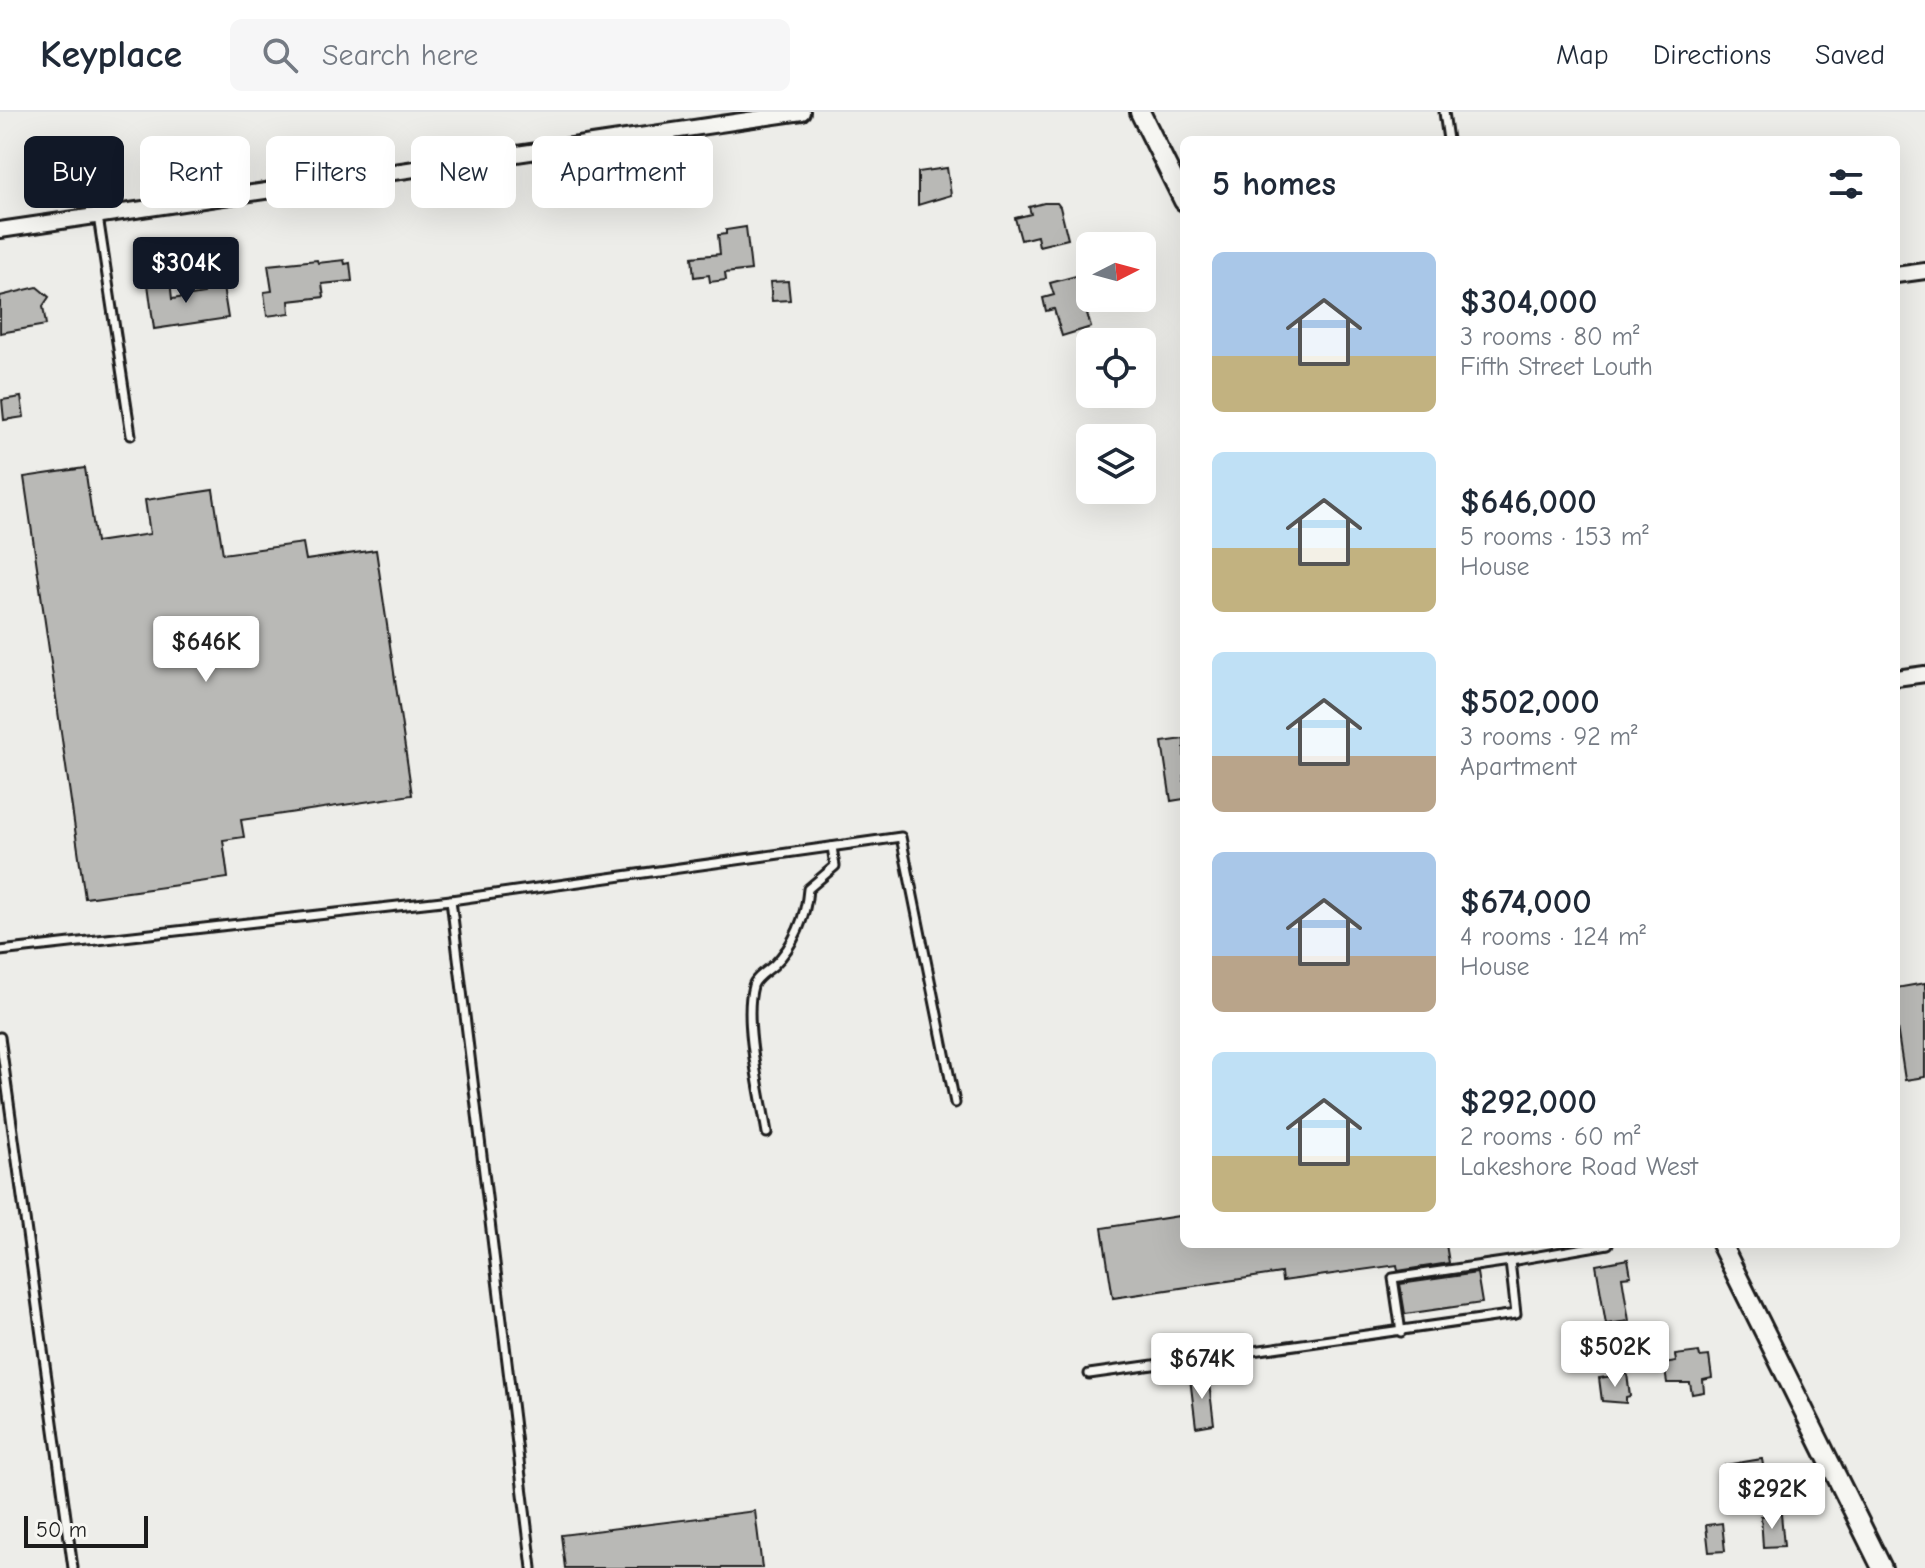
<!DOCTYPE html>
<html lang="en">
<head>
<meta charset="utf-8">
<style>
  body { margin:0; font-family:"Comic Neue",sans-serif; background:#f6f6f7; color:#1f2937; height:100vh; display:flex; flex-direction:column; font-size:30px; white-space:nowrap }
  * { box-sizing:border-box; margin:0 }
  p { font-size:26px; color:#747a83 }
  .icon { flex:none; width:44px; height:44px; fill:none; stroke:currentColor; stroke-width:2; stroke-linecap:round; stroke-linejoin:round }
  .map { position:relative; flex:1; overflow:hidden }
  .side { position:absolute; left:1180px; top:24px; width:720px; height:1112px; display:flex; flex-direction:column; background:#fff; border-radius:12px; box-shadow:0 8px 32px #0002 }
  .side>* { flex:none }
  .top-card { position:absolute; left:24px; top:24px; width:760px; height:72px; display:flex; gap:16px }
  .needle { width:52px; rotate:84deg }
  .controls { position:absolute; left:1076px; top:120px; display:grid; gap:16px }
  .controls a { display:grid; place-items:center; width:80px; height:80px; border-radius:12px; background:#fff; box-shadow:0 8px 32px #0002; font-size:40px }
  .scale { position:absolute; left:24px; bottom:20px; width:124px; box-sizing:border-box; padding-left:8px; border:4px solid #1c1c1c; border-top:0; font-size:22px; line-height:28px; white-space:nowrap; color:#1c1c1c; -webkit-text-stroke:6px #f6f6f2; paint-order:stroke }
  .price { position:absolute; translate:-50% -68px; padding:0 18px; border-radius:8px; background:#fff; color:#222; font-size:26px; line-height:52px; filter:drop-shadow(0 2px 4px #0008) }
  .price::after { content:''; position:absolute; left:50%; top:48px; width:24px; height:18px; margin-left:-12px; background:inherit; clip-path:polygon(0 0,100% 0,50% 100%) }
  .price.current { background:#111827; color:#fff }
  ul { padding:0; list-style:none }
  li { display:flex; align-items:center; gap:24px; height:200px; padding:0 32px }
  li span { display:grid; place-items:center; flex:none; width:224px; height:160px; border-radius:12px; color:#555 }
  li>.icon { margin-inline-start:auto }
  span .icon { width:96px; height:96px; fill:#fffc; stroke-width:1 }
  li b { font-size:34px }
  h2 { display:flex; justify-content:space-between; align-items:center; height:96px; padding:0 32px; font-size:34px }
  .pill { padding:0 28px; border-radius:12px; background:#fff; box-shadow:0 8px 32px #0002; font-size:28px; line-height:72px }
  .pill.current { background:#111827; color:#fff }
  header { display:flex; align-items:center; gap:48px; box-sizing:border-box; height:112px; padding:0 40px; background:#fff; border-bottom:2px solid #e0e1e3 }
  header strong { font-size:38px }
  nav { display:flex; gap:44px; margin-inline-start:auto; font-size:28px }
  .search { width:560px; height:72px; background:#f6f6f7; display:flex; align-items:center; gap:20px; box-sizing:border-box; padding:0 28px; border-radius:12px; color:#747a83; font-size:30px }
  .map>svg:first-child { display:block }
</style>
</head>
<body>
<header>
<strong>Keyplace</strong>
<div class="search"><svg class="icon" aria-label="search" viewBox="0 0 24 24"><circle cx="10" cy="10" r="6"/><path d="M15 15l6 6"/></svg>Search here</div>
<nav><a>Map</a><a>Directions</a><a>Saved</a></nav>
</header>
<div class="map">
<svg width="1925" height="1456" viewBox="0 0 1925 1456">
  <rect width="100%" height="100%" fill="#edede9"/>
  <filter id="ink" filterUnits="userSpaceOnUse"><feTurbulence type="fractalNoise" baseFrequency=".0125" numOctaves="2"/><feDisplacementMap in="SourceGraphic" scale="16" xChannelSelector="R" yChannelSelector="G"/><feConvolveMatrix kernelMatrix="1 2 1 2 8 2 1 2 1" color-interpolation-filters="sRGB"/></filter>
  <g filter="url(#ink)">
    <g fill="#b9b9b6" stroke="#1c1c1c" stroke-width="2">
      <polygon points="947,56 951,83 918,93 918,60"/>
      <polygon points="1044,91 1057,91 1060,95 1068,127 1039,134 1037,124 1021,128 1015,106 1031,102 1029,95"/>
      <polygon points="746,115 751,158 725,161 726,168 710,170 709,163 694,165 692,145 720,142 718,123 726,122 726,118"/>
      <polygon points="317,148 318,151 344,148 345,152 350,151 352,169 322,172 324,185 289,189 290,201 267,204 264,180 272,179 268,153"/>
      <polygon points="1076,164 1091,215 1062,224 1054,197 1046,199 1043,186 1054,183 1050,171"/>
      <polygon points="170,168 172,187 204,182 202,172 222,169 228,206 154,217 148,172"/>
      <polygon points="788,169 790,188 772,189 770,170"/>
      <polygon points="37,175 49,185 43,194 46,213 0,221 0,184"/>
      <polygon points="21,285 24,305 4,308 2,288"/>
      <polygon points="85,356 96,430 150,422 145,388 213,378 223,442 303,431 306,448 376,438 412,683 241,708 244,725 223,728 228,766 85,786 24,365"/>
      <polygon points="1184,627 1184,687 1171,689 1162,630"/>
      <polygon points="1925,871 1925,965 1905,968 1896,909 1896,876"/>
      <polygon points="1179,1104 1184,1132 1446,1132 1449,1151 1398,1159 1397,1153 1282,1169 1281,1161 1113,1186 1102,1116"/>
      <polygon points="1628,1147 1631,1164 1622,1165 1629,1209 1606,1212 1596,1153"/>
      <polygon points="1477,1161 1482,1191 1405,1202 1400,1172"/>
      <polygon points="1699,1240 1700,1245 1709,1244 1712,1266 1703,1268 1704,1280 1692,1282 1690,1271 1667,1271 1664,1252 1676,1250 1675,1243"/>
      <polygon points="1627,1262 1630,1284 1626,1285 1626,1291 1602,1289 1599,1266"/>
      <polygon points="1208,1263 1214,1312 1196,1315 1190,1266"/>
      <polygon points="1762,1347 1765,1365 1753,1367 1755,1377 1735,1380 1734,1372 1728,1373 1725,1353"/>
      <polygon points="755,1399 762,1456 565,1456 561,1423"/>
      <polygon points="1781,1402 1784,1434 1763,1435 1761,1404"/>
      <polygon points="1722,1411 1725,1439 1709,1440 1706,1413"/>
    </g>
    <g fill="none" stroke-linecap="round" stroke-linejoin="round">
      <defs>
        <g id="lane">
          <polyline points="1444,0 1448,28"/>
          <polyline points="98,104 131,323"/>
          <polyline points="451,788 901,725 955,991"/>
          <polyline points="0,839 451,788 532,1456"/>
          <polyline points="0,925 73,1456"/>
          <path d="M767 1021C761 984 743 909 753 874 755 866 767 859 774 853 794 833 806 805 808 777L835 754 832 735"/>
          <polyline points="1401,1220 1393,1166 1510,1149"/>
          <polyline points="1089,1262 1516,1202 1510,1149 1608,1132"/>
        </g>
        <g id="street">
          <polyline points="0,118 802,0"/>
          <polyline points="1896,163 1925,159"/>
          <polyline points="1896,566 1925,562"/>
        </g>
        <g id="secondary">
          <polyline points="1140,0 1184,89"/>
          <polyline points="1721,1132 1882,1456"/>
        </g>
      </defs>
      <use href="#lane" stroke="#1c1c1c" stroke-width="13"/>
      <use href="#street" stroke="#1c1c1c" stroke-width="20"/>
      <use href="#secondary" stroke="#1c1c1c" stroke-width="24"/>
      <use href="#lane" stroke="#f6f6f2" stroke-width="7"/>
      <use href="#street" stroke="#f6f6f2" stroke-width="14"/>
      <use href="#secondary" stroke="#f6f6f2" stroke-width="18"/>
    </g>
  </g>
</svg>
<div class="controls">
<a><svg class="needle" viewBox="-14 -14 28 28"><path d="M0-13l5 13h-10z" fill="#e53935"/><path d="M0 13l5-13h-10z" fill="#747a83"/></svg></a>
<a><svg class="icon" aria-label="locate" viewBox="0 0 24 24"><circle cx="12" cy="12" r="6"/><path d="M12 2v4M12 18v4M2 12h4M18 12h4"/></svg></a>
<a><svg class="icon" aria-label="layers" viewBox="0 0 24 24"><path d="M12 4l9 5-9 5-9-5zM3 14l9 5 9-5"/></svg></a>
</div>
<div class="scale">50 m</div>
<b class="price current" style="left:186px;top:193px">$304K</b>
<b class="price" style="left:206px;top:572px">$646K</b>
<b class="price" style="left:1615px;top:1277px">$502K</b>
<b class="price" style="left:1202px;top:1289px">$674K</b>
<b class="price" style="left:1772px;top:1419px">$292K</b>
<div class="top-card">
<a class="pill current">Buy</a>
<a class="pill">Rent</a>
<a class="pill">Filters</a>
<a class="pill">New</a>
<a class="pill">Apartment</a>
</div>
<section class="side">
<h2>5 homes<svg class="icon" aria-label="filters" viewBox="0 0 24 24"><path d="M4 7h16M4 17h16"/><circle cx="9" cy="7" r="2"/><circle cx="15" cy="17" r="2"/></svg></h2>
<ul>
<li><span style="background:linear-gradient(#a9c7e8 65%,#c2b280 0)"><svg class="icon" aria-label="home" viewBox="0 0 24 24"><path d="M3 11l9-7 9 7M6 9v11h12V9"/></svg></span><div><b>$304,000</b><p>3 rooms · 80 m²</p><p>Fifth Street Louth</p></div></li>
<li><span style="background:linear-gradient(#bfe0f5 60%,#c2b280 0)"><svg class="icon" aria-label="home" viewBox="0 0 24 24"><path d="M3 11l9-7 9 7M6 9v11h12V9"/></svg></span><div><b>$646,000</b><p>5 rooms · 153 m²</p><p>House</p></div></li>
<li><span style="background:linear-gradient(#bfe0f5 65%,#b9a48a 0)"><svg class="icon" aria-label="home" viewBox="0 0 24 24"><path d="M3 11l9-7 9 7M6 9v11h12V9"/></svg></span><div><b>$502,000</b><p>3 rooms · 92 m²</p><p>Apartment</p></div></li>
<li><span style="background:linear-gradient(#a9c7e8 65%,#b9a48a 0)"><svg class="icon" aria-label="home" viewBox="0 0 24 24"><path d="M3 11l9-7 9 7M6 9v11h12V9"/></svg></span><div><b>$674,000</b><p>4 rooms · 124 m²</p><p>House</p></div></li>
<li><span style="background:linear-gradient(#bfe0f5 65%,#c2b280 0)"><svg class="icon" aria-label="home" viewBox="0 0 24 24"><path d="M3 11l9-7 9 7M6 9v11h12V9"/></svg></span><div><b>$292,000</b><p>2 rooms · 60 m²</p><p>Lakeshore Road West</p></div></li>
</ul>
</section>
</div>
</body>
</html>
